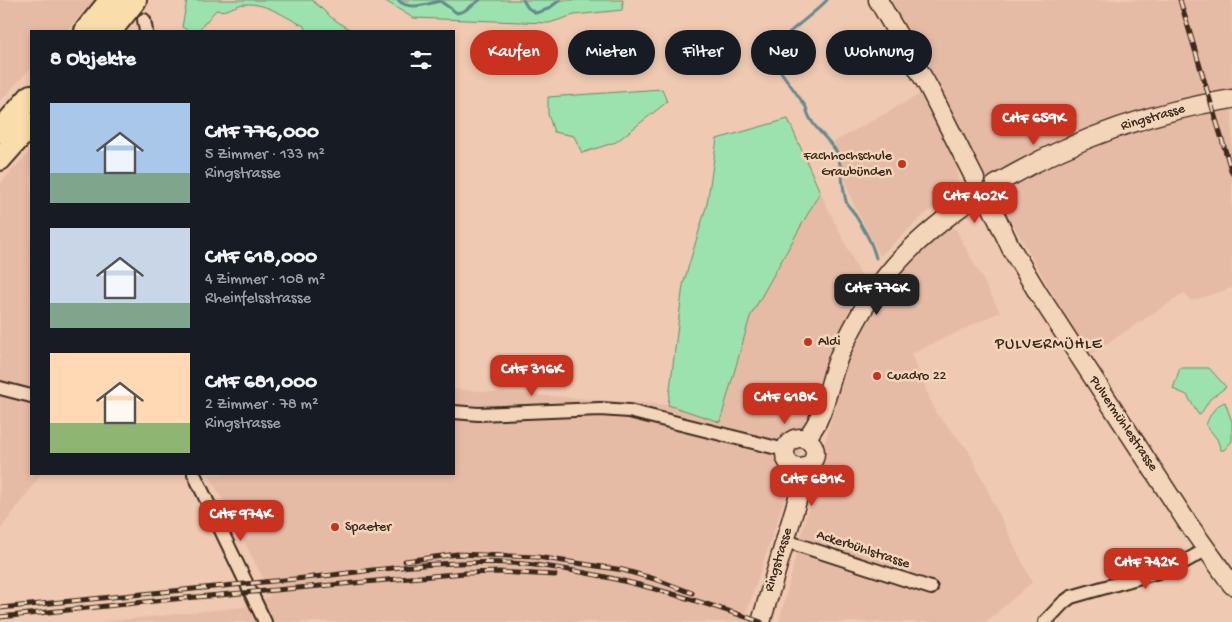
<!DOCTYPE html>
<html lang="de">
<head>
<meta charset="utf-8">
<style>
  body { margin:0; font-family:"Gochi Hand",sans-serif; background:#242831; color:#f1f3f6; height:100vh; display:flex; flex-direction:column; font-size:19px; white-space:nowrap }
  * { box-sizing:border-box; margin:0 }
  p { font-size:16px; color:#9ea1a6 }
  .icon { flex:none; width:28px; height:28px; fill:none; stroke:currentColor; stroke-width:2; stroke-linecap:round; stroke-linejoin:round }
  .map { position:relative; flex:1; overflow:hidden }
  .side { position:absolute; left:30px; top:30px; width:425px; height:445px; display:flex; flex-direction:column; background:#171b24; border-radius:0px; box-shadow:0 2px 8px #0003 }
  .side>* { flex:none }
  .banner { position:absolute; left:470px; top:30px; width:475px; height:45px; display:flex; gap:10px }
  .price { position:absolute; translate:-50% -42px; padding:0 11px; border-radius:10px; background:#c8321e; color:#fff; font-size:16px; line-height:32px; filter:drop-shadow(0 1px 2px #0008) }
  .price::after { content:''; position:absolute; left:50%; top:30px; width:15px; height:11px; margin-left:-8px; background:inherit; clip-path:polygon(0 0,100% 0,50% 100%) }
  .price.on { background:#222; color:#fff }
  ul { padding:0; list-style:none }
  li { display:flex; align-items:center; gap:15px; height:125px; padding:0 20px }
  li span { display:grid; place-items:center; flex:none; width:140px; height:100px; border-radius:0px; color:#555 }
  li>.icon { margin-inline-start:auto }
  span .icon { width:60px; height:60px; fill:#fffc; stroke-width:1 }
  li b { font-size:21px }
  h2 { display:flex; justify-content:space-between; align-items:center; height:60px; padding:0 20px; font-size:21px }
  .tag { padding:0 18px; border-radius:22px; background:#171b24; box-shadow:0 2px 8px #0003; font-size:18px; line-height:45px }
  .tag.on { background:#c8321e; color:#fff }
  .map>svg:first-child { display:block }
</style>
</head>
<body>
<div class="map">
<svg width="1232" height="622" viewBox="0 0 1232 622">
  <rect width="100%" height="100%" fill="#efc9b1"/>
  <filter id="ink" filterUnits="userSpaceOnUse"><feTurbulence type="fractalNoise" baseFrequency=".02" numOctaves="2"/><feDisplacementMap in="SourceGraphic" scale="10" xChannelSelector="R" yChannelSelector="G"/><feConvolveMatrix kernelMatrix="1 2 1 2 8 2 1 2 1" color-interpolation-filters="sRGB"/></filter>
  <g filter="url(#ink)">
    <g fill="#e6bba6">
      <polygon points="0,0 96,0 66,31 31,31 31,68 0,101"/>
      <polygon points="885,0 1232,0 1232,288 1191,301 1184,293 1088,356"/>
      <polygon points="920,94 957,163 958,190 925,214 880,256 851,199 834,142"/>
      <polygon points="31,150 31,474 41,474 0,530 0,184"/>
      <polygon points="820,192 862,278 837,343 746,614 771,622 101,622 243,607 270,596 262,576 209,474 454,474 454,389 668,405 720,422 750,317"/>
      <polygon points="955,228 1000,312 911,354 936,413 968,450 1032,582 986,622 779,622 838,392 850,357 871,316 897,278 919,254 943,233"/>
    </g>
    <g fill="#9ce2af" stroke="#6c8666">
      <path d="M187 0H312L332 18 352 31H307L304 26C285 17 267 3 246 4 234 4 229 13 216 10L198 31H189L182 27Z"/>
      <polygon points="384,0 623,0 622,10 574,15 549,23 413,18"/>
      <polygon points="662,89 667,102 616,142 582,153 574,136 554,132 548,114 548,97"/>
      <polygon points="788,119 820,192 750,317 720,422 668,405 683,285 707,204 717,139"/>
      <polygon points="1180,368 1209,368 1226,387 1210,399 1200,415 1198,414 1187,395 1173,389"/>
      <path d="M1225 402 1232 422V441L1224 450H1221L1217 439 1206 425C1210 415 1214 406 1225 402Z"/>
    </g>
    <g fill="none" stroke-linecap="round" stroke-linejoin="round">
      <g stroke="#628a8f" stroke-width="3">
        <path d="M398 0C409 11 426 4 440 1L457 13 464 11 480 0"/>
        <polyline points="523,0 528,8 536,13 548,9 560,0"/>
        <path d="M827 0C809 19 783 33 769 55L806 107C809 125 827 137 836 151 842 161 842 188 846 201 847 206 852 209 854 213 863 228 872 242 876 258"/>
      </g>
      <defs>
        <g id="street">
          <polyline points="144,20 146,31"/>
          <polyline points="0,388 31,396"/>
          <polyline points="454,412 478,414 600,409 629,411 785,450"/>
          <polyline points="194,474 265,622"/>
          <polyline points="786,541 931,588"/>
          <polyline points="1045,622 1063,603 1071,597 1158,572 1184,562 1207,549"/>
        </g>
        <g id="secondary">
          <polyline points="878,0 929,88 975,179"/>
          <path d="M995 185C1067 142 1149 112 1232 99"/>
          <polyline points="991,206 1011,248 1038,293 1187,522 1232,585"/>
          <circle cx="800" cy="453" r="15"/>
          <path d="M806 439C810 433 815 427 818 420 828 399 831 375 840 354 872 283 906 246 969 201"/>
          <polyline points="761,622 799,494 800,468"/>
        </g>
        <g id="highway">
          <polyline points="86,31 111,0"/>
          <polyline points="110,31 135,0"/>
          <polyline points="0,131 31,96"/>
          <polyline points="0,159 31,124"/>
        </g>
      </defs>
      <use href="#street" stroke="#3b2a1e" stroke-width="16"/>
      <use href="#secondary" stroke="#3b2a1e" stroke-width="21"/>
      <use href="#highway" stroke="#3b2a1e" stroke-width="26"/>
      <use href="#street" stroke="#f3d5b9" stroke-width="12"/>
      <use href="#secondary" stroke="#f3d5b9" stroke-width="18"/>
      <use href="#highway" stroke="#f9deab" stroke-width="22"/>
      <defs>
        <g id="rail">
          <polyline points="1180,0 1232,173"/>
          <polyline points="405,561 457,554 537,557 623,570 658,580 692,593"/>
          <path d="M0 608C102 598 203 588 305 578 377 570 452 558 525 564 605 572 685 596 761 622"/>
          <polyline points="0,617 174,599 465,573 499,572 555,575"/>
        </g>
      </defs>
      <use href="#rail" stroke="#3b2a1e" stroke-width="5"/>
      <use href="#rail" stroke="#f3d5b9" stroke-width="3" stroke-dasharray="9" stroke-linecap="butt"/>
    </g>
  </g>
  <g fill="#c8321e" stroke="#f3d5b9" stroke-width="2">
    <circle cx="902" cy="164" r="5"/>
    <circle cx="808" cy="342" r="5"/>
    <circle cx="877" cy="376" r="5"/>
    <circle cx="335" cy="527" r="5"/>
  </g>
  <g text-anchor="middle" dominant-baseline="central" stroke-width="5" stroke-linejoin="round" paint-order="stroke">
    <g font-size="14" fill="#3b2a1e" stroke="#f3d5b9">
      <text transform="translate(1153 118) rotate(-16)">Ringstrasse</text>
      <text transform="translate(1123 424) rotate(56)">Pulvermühlestrasse</text>
      <text transform="translate(863 550) rotate(18)">Ackerbühlstrasse</text>
      <text transform="translate(779 560) rotate(-73)">Ringstrasse</text>
    </g>
    <g font-size="14" fill="#3b2a1e" stroke="#f3d5b9" text-anchor="start">
      <text x="892" y="156" text-anchor="end">Fachhochschule<tspan x="892" dy="16">Graubünden</tspan></text>
      <text x="818" y="342">Aldi</text>
      <text x="887" y="376">Cuadro 22</text>
      <text x="345" y="527">Spaeter</text>
    </g>
    <g font-size="16" letter-spacing="1" fill="#3b2a1e" stroke="#f3d5b9">
      <text x="1049" y="345">PULVERMÜHLE</text>
    </g>
  </g>
</svg>
<b class="price" style="left:1034px;top:146px">CHF 659K</b>
<b class="price" style="left:975px;top:224px">CHF 402K</b>
<b class="price on" style="left:877px;top:316px">CHF 776K</b>
<b class="price" style="left:532px;top:397px">CHF 316K</b>
<b class="price" style="left:785px;top:425px">CHF 618K</b>
<b class="price" style="left:812px;top:507px">CHF 681K</b>
<b class="price" style="left:241px;top:542px">CHF 974K</b>
<b class="price" style="left:1146px;top:590px">CHF 742K</b>
<div class="banner">
<a class="tag on">Kaufen</a>
<a class="tag">Mieten</a>
<a class="tag">Filter</a>
<a class="tag">Neu</a>
<a class="tag">Wohnung</a>
</div>
<section class="side">
<h2>8 Objekte<svg class="icon" aria-label="filters" viewBox="0 0 24 24"><path d="M4 7h16M4 17h16"/><circle cx="9" cy="7" r="2"/><circle cx="15" cy="17" r="2"/></svg></h2>
<ul>
<li><span style="background:linear-gradient(#a9c7e8 70%,#7fa58c 0)"><svg class="icon" aria-label="home" viewBox="0 0 24 24"><path d="M3 11l9-7 9 7M6 9v11h12V9"/></svg></span><div><b>CHF 776,000</b><p>5 Zimmer · 133 m²</p><p>Ringstrasse</p></div></li>
<li><span style="background:linear-gradient(#c9d6e8 75%,#7fa58c 0)"><svg class="icon" aria-label="home" viewBox="0 0 24 24"><path d="M3 11l9-7 9 7M6 9v11h12V9"/></svg></span><div><b>CHF 618,000</b><p>4 Zimmer · 108 m²</p><p>Rheinfelsstrasse</p></div></li>
<li><span style="background:linear-gradient(#ffd9b3 70%,#8fb573 0)"><svg class="icon" aria-label="home" viewBox="0 0 24 24"><path d="M3 11l9-7 9 7M6 9v11h12V9"/></svg></span><div><b>CHF 681,000</b><p>2 Zimmer · 78 m²</p><p>Ringstrasse</p></div></li>
</ul>
</section>
</div>
</body>
</html>
